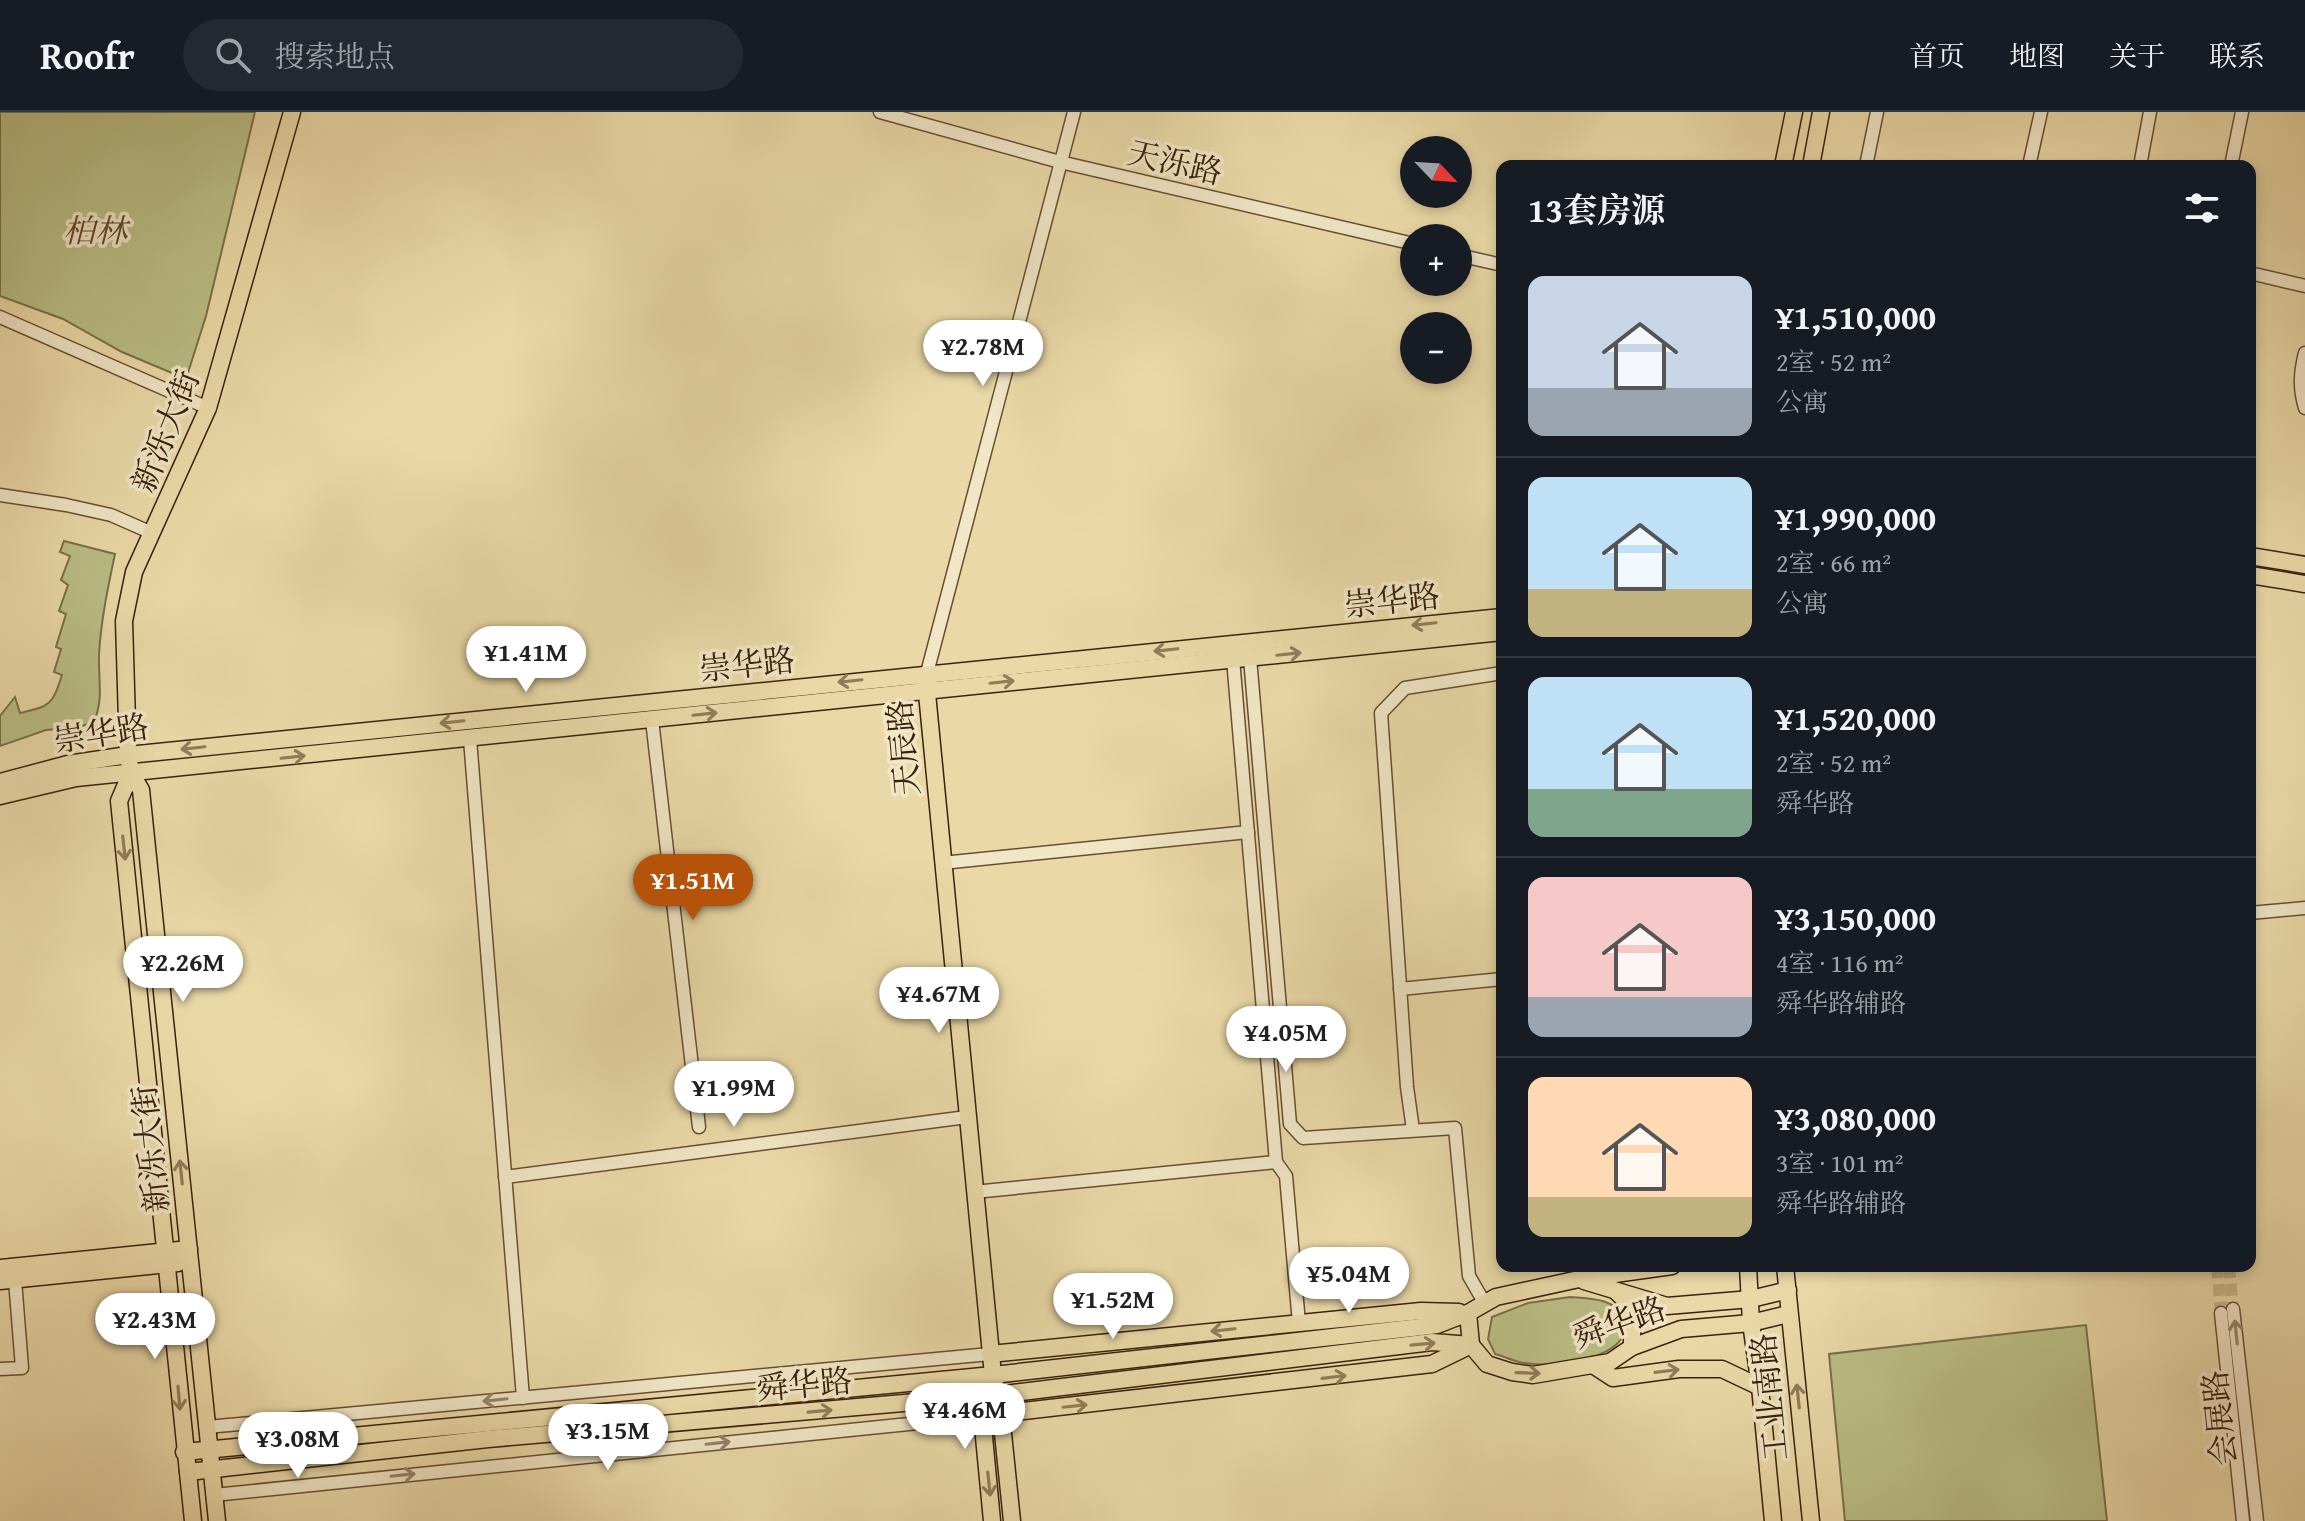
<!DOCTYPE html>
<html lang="zh">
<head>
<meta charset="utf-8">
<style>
  body { margin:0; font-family:"Gentium Book Plus","Noto Serif SC",serif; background:#242831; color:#f1f3f6; height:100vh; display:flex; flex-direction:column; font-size:30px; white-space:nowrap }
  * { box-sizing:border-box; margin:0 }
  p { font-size:26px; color:#9ea1a6 }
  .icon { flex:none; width:44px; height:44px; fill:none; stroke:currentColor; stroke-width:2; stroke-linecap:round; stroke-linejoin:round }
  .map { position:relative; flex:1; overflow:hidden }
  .details { position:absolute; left:1496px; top:48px; width:760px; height:1112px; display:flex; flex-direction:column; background:#171b24; border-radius:16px; box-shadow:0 4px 12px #0003 }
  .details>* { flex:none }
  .needle { width:52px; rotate:115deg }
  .fabs { position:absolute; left:1400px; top:24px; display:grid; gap:16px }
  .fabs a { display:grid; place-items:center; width:72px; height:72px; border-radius:50%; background:#171b24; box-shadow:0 4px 12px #0003; font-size:40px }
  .price { position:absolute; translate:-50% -68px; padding:0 18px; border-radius:28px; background:#fff; color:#222; font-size:26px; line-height:52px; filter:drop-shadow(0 2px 4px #0008) }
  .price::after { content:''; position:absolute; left:50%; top:48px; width:24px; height:18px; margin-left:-12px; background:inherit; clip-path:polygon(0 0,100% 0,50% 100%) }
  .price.on { background:#b45309; color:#fff }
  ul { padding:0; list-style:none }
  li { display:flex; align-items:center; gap:24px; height:200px; padding:0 32px }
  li+li { border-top:2px solid #363941 }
  li span { display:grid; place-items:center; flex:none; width:224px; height:160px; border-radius:16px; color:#555 }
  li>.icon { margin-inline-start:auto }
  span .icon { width:96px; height:96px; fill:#fffc; stroke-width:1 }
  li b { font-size:34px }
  h2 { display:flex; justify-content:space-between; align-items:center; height:96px; padding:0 32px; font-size:34px }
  header { display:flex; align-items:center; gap:48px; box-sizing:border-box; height:112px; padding:0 40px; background:#171b24; border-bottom:2px solid #363941 }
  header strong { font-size:38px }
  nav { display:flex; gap:44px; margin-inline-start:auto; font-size:28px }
  .search { width:560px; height:72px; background:#242831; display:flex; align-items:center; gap:20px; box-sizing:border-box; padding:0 28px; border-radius:44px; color:#9ea1a6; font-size:30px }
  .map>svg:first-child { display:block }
</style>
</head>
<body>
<header>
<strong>Roofr</strong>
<div class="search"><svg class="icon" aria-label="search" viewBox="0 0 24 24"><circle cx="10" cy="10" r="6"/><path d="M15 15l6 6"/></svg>搜索地点</div>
<nav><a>首页</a><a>地图</a><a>关于</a><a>联系</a></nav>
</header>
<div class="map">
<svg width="2305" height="1409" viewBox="0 0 2305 1409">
  <rect width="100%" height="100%" fill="#ead9a7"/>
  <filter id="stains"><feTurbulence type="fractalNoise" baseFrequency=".0025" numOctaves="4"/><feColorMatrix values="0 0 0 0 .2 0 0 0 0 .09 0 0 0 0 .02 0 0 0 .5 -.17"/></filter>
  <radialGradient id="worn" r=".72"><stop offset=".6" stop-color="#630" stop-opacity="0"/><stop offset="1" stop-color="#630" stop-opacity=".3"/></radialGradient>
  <g fill="#babe85" stroke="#7b6f4a" stroke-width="2">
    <polygon points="0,0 255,0 206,204 186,267 122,240 63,207 0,184"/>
    <path d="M64 429 115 442C108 475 101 508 99 542 98 566 104 586 94 610L76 616 46 618 0 634V604L15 585 20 601C50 594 52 594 62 563L54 560 61 537 56 535 66 502 59 499 68 473 61 468 70 444 60 440Z"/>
    <path d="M1570 1185C1594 1187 1612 1186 1627 1207 1626 1216 1625 1224 1618 1231 1599 1250 1545 1256 1519 1250 1511 1248 1503 1244 1495 1242L1488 1227 1492 1205 1528 1191Z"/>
    <polygon points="2086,1213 2107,1409 1845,1409 1829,1242"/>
  </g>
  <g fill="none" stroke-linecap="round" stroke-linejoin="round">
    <g stroke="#c7b488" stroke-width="12" stroke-dasharray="12 6" stroke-linecap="butt">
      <polyline points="2217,1154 2221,1201"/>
      <polyline points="2229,1154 2233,1197"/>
    </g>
    <defs>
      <g id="minor">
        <polyline points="880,0 1060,50 1414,132"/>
        <polyline points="1866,54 1877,0"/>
        <polyline points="2029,54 2041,0"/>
        <polyline points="2140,54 2150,0"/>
        <polyline points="2231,54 2242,0"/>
        <polyline points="1458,143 1502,153"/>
        <polyline points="2250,161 2305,174"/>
        <polyline points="0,205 208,296"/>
        <path d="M2305 241C2300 261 2299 276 2305 296"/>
        <polyline points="0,383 66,393 111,403 152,421"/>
        <polyline points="1250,546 1290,1012 1303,1026 1455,1016 1469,1164 1484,1190"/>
        <polyline points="927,561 1074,0"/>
        <polyline points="652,608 699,1015"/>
        <polyline points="470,627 523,1286"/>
        <polyline points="942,751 1248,720"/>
        <polyline points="2250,801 2305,796"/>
        <polyline points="1400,877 1502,867"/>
        <polyline points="1413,1018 1407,975 1381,601 1405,576 1502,561"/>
        <polyline points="1276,1050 1286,1064 1299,1211"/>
        <polyline points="505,1065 967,1005"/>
        <polyline points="974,1080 1276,1050 1233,547"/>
        <polyline points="2233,1197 2257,1409"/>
        <polyline points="2221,1201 2243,1409"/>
        <polyline points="0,1257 22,1256 15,1168"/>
        <polyline points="207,1315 990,1242"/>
        <polyline points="214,1383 987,1304"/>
      </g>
      <g id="major">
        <polyline points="1783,54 1794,0"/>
        <polyline points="1811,54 1821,0"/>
        <polyline points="2250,444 2305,453"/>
        <polyline points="2250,463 2305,472"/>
        <polyline points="926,571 993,1263 1001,1302 1012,1409"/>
        <polyline points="131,661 119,689 193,1409"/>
        <polyline points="0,670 68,652 128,643 1502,505"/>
        <polyline points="0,684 76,666 1502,520"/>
        <polyline points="1748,1154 1751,1211 1760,1275 1773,1409"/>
        <polyline points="1785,1154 1811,1409"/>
        <polyline points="0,1156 189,1137"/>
        <polyline points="0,1169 178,1151"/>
        <polyline points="1584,1169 1667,1194 1751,1187 1788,1178"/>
        <polyline points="1617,1180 1632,1195 1632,1235"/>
        <polyline points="1468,1201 1471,1233"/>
        <polyline points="990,1242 1421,1199 1459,1200"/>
        <polyline points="1593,1253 1613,1266 1679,1257 1722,1257 1760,1275"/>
        <polyline points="998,1302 1432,1252 1469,1234"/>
        <polyline points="184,1340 993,1263 1412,1216 1437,1213 1468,1201 1496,1185 1579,1167 1672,1154"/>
        <polyline points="188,1360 488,1327 996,1283 1432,1230 1471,1233 1487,1252 1512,1260 1533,1263 1610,1250 1632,1235 1681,1217 1751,1211 1788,1202"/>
        <polyline points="217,1409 141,678 131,661 128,643 124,509 134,460 208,296 292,0"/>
        <polyline points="992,1409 982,1304 996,1283"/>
      </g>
    </defs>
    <use href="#minor" stroke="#684e34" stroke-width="15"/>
    <use href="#major" stroke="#3c200e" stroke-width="19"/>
    <use href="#minor" stroke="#f1e6c6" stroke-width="12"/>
    <use href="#major" stroke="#ead9a7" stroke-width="16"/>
  </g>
  <defs><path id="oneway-shaft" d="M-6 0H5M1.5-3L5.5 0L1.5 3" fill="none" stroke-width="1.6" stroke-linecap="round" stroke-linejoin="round" transform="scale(2)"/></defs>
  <g stroke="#937c5a">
    <use href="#oneway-shaft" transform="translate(1424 512) rotate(174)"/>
    <use href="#oneway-shaft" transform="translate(1166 538) rotate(174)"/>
    <use href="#oneway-shaft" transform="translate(1289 542) rotate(-6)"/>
    <use href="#oneway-shaft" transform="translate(850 569) rotate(174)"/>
    <use href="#oneway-shaft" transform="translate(1002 570) rotate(-6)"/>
    <use href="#oneway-shaft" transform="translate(705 602) rotate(-6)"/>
    <use href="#oneway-shaft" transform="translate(452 610) rotate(174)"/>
    <use href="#oneway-shaft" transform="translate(193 636) rotate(174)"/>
    <use href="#oneway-shaft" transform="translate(293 645) rotate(-6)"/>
    <use href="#oneway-shaft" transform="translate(124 736) rotate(84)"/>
    <use href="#oneway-shaft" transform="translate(181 1060) rotate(-96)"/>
    <use href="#oneway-shaft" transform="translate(1223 1218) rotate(174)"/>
    <use href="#oneway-shaft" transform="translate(1423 1232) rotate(-5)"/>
    <use href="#oneway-shaft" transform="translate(1667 1259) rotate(-7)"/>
    <use href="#oneway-shaft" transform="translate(1528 1261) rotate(2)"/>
    <use href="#oneway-shaft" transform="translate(1334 1265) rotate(-7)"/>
    <use href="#oneway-shaft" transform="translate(1798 1284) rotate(-96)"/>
    <use href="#oneway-shaft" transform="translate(179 1286) rotate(85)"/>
    <use href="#oneway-shaft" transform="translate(1075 1294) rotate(-6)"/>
    <use href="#oneway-shaft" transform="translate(820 1299) rotate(-5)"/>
    <use href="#oneway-shaft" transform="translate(989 1372) rotate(84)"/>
  </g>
  <g stroke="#96836a">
    <use href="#oneway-shaft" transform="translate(2236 1220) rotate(-96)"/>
    <use href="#oneway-shaft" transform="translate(495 1288) rotate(174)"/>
    <use href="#oneway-shaft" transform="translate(718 1331) rotate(-6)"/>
    <use href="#oneway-shaft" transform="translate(403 1363) rotate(-6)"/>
  </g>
  <g text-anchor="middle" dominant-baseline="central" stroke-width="7" stroke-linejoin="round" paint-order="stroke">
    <g font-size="32" fill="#3c200e" stroke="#f1e6c6">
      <text transform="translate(1175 50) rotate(13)">天泺路</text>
      <text transform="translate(165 319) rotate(-68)">新泺大街</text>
      <text transform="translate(1392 488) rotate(-6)">崇华路</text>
      <text transform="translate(747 552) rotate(-6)">崇华路</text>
      <text transform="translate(101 621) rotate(-9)">崇华路</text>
      <text transform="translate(903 636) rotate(-95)">天辰路</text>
      <text transform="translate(150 1037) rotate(-96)">新泺大街</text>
      <text transform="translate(1619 1210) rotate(-19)">舜华路</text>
      <text transform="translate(804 1272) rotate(-5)">舜华路</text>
      <text transform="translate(1769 1285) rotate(-96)">工业南路</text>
      <text transform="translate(2219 1306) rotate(-96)">会展路</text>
    </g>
    <g font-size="32" font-style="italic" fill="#5c482c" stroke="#f1e6c6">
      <text x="95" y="118">柏林</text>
    </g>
  </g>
  <rect width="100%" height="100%" filter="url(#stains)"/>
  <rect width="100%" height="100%" fill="url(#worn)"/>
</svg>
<div class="fabs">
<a><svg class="needle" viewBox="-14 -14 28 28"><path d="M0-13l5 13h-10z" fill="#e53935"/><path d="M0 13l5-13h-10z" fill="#9ea1a6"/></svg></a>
<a>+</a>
<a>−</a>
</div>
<b class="price" style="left:983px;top:276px">¥2.78M</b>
<b class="price" style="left:526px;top:582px">¥1.41M</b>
<b class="price on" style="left:693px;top:810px">¥1.51M</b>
<b class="price" style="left:183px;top:892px">¥2.26M</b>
<b class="price" style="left:939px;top:923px">¥4.67M</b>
<b class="price" style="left:1286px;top:962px">¥4.05M</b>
<b class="price" style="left:734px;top:1017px">¥1.99M</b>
<b class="price" style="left:1349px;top:1203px">¥5.04M</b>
<b class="price" style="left:1113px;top:1229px">¥1.52M</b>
<b class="price" style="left:155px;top:1249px">¥2.43M</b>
<b class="price" style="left:965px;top:1339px">¥4.46M</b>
<b class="price" style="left:608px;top:1360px">¥3.15M</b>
<b class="price" style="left:298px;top:1368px">¥3.08M</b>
<section class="details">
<h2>13套房源<svg class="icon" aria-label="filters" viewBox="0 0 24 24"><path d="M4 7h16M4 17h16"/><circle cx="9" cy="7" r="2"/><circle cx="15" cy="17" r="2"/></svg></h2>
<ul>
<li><span style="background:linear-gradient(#c9d6e8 70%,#9aa5b1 0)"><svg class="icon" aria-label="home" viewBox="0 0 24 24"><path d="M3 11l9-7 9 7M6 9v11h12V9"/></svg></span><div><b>¥1,510,000</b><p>2室 · 52 m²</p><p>公寓</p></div></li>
<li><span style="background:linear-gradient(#bfe0f5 70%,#c2b280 0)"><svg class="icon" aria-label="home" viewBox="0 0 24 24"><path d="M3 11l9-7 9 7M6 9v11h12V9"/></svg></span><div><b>¥1,990,000</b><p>2室 · 66 m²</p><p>公寓</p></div></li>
<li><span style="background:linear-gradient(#bfe0f5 70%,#7fa58c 0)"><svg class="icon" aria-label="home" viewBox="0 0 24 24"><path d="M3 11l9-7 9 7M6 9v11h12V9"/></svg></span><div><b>¥1,520,000</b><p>2室 · 52 m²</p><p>舜华路</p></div></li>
<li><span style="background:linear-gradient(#f6c9c9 75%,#9aa5b1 0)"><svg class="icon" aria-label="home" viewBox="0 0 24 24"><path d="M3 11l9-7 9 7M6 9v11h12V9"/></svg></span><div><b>¥3,150,000</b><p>4室 · 116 m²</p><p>舜华路辅路</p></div></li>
<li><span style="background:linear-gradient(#ffd9b3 75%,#c2b280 0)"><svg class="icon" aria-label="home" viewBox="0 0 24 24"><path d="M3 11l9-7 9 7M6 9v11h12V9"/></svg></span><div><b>¥3,080,000</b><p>3室 · 101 m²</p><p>舜华路辅路</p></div></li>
</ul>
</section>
</div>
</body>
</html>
